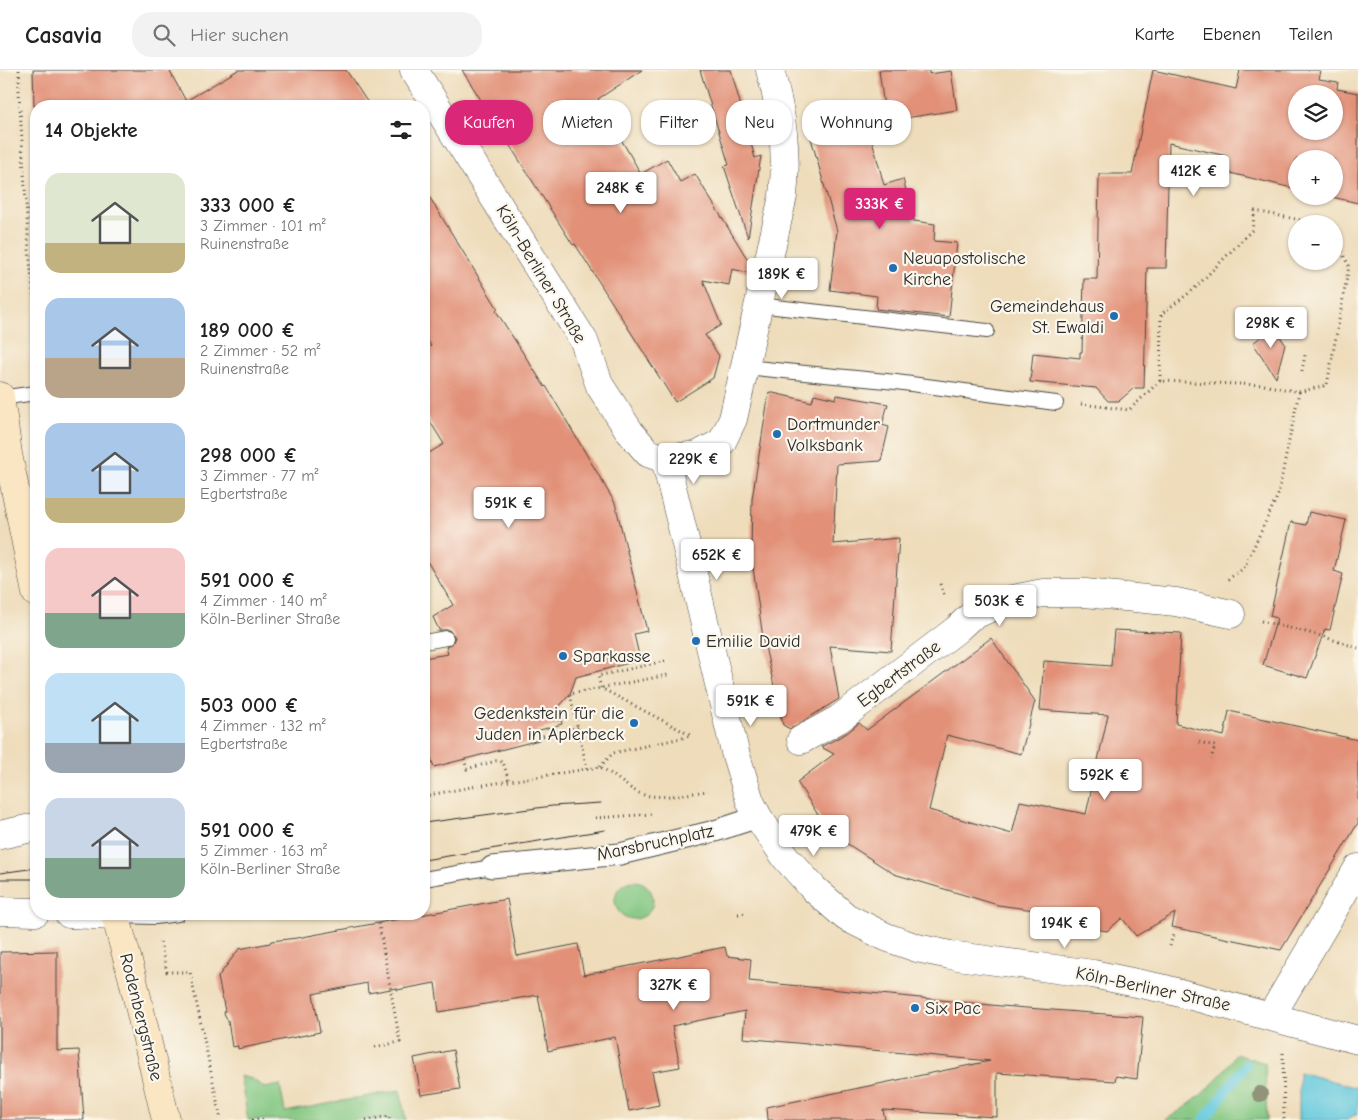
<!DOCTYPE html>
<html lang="de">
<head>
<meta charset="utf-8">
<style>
  body { margin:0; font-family:"Comic Neue",sans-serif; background:#f2f2f2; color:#222; height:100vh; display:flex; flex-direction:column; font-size:19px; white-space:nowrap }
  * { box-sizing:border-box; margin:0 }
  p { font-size:16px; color:#767676 }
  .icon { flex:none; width:28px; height:28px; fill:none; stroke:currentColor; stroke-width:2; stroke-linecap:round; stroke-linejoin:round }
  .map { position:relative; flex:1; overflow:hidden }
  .sheet { position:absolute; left:30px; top:30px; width:400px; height:820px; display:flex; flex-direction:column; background:#fff; border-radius:20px; box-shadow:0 1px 4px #0004 }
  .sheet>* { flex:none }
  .guide { position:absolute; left:445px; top:30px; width:475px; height:45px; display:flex; gap:10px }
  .tools { position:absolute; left:1288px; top:15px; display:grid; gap:10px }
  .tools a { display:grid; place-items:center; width:55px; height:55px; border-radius:50%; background:#fff; box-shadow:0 1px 4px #0004; font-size:25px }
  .price { position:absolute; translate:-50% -42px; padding:0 11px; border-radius:5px; background:#fff; color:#222; font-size:16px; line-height:32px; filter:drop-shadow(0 1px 2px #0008) }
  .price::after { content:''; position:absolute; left:50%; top:30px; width:15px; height:11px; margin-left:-8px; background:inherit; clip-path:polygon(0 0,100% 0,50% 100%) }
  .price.current { background:#db2777; color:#fff }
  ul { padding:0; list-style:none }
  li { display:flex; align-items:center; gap:15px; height:125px; padding:0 15px }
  li span { display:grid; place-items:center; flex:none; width:140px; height:100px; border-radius:15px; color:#555 }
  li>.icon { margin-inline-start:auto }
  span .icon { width:60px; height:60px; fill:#fffc; stroke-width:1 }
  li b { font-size:21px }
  h2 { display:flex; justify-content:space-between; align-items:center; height:60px; padding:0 15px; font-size:21px }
  .pill { padding:0 18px; border-radius:20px; background:#fff; box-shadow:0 1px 4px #0004; font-size:18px; line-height:45px }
  .pill.current { background:#db2777; color:#fff }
  header { display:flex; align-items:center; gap:30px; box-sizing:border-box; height:70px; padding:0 25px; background:#fff; border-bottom:1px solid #e0e0e0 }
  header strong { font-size:24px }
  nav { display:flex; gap:28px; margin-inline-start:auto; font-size:18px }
  .search { width:350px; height:45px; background:#f2f2f2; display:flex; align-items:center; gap:12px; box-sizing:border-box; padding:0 18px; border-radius:20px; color:#767676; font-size:19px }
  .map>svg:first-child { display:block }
</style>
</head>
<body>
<header>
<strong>Casavia</strong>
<div class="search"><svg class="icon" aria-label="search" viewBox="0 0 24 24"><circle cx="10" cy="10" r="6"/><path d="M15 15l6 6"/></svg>Hier suchen</div>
<nav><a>Karte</a><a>Ebenen</a><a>Teilen</a></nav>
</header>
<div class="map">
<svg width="1358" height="1050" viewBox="0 0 1358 1050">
  <rect width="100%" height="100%" fill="#fbf7ec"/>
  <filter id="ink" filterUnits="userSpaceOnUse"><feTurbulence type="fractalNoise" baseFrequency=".02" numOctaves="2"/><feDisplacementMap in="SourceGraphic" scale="10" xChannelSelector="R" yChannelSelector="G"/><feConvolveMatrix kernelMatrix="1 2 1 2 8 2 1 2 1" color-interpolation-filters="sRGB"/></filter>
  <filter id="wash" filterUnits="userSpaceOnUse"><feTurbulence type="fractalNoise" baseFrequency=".0096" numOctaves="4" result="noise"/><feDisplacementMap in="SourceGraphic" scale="20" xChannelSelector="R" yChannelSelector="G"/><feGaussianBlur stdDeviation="1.12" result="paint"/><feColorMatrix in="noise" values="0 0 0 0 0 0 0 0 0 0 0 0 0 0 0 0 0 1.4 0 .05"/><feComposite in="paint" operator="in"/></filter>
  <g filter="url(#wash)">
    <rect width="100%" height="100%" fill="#eedcba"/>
    <g fill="#81c680" stroke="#567856">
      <circle cx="634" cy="830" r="19"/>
      <path d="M1236 984 1265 993 1267 1050H1165C1197 1031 1215 1015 1236 984Z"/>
      <polygon points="240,1006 252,1009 265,1018 280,1015 285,1042 400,1020 406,1050 248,1050"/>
    </g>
    <polygon fill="#61c8dd" stroke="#467a84" points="1299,1002 1358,1018 1358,1043 1346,1050 1299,1050"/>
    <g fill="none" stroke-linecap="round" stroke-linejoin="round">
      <polyline stroke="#61c8dd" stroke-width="10" points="1204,1050 1246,995"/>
    </g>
    <g id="blocks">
      <g fill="#e29178" fill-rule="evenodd">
        <polygon points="33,0 169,0 186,31 238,0 346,0 370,36 34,36"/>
        <polygon points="462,0 642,0 598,29 641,104 667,89 680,112 695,104 751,195 750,203 732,199 729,215 703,210 721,255 705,265 719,286 713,308 675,332 575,174 573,175"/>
        <polygon points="700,0 731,0 755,88 761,86 748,168 724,96 729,95"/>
        <polygon points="879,0 929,0 929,4 951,1 957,40 886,51"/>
        <path d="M1153 0 1236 19 1240 0H1321L1319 9 1338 12 1337 19 1358 23V133L1328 126H1334V89H1296V119L1226 102 1227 86 1169 73 1166 198H1147L1144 318H1134L1119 331H1108L1096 318 1030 312 1033 283 1080 288V282H1082L1084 209H1097L1099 104H1132ZM1296 24H1334V61H1296Z"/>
        <polygon points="848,53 868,55 884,115 903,109 914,151 935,154 934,171 957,173 949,247 876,239 877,226 830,220 837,161 809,61"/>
        <polygon points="424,118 498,239 496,241 545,317 546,316 615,433 647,561 634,564 640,590 576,607 570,624 558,638 562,654 536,661 539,670 434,697 430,685 424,686 424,588 448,584 446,577 452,574 455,567 449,560 439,560 433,547 453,535 424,486 424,386 444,374 424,342 424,280 431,276 424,264"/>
        <polygon points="1274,257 1285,274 1276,308 1253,273"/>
        <polygon points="769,322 812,332 814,324 836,329 837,325 888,334 882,355 889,357 881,391 837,394 833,474 899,468 891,581 830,576 839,629 790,659 783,655 763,568 751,483 752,429"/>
        <polygon points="1309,442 1346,450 1334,501 1343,504 1330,560 1325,559 1307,608 1263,595 1277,548 1270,546 1291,452 1306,455"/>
        <polygon points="1114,560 1181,563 1176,654 1224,666 1229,641 1358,670 1358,753 1281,880 1172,857 1175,843 1136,866 1122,848 1107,861 1078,856 1075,851 1034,840 998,835 894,804 829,762 797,712 834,684 821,677 847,663 859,653 867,660 991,568 1035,631 1021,684 947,665 929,740 1012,764 1020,731 1086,744 1108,645 1040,640 1044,591 1111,596"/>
        <polygon points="507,829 517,886 578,874 584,905 725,877 727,886 751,889 749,911 1001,936 1143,947 1137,1009 1116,1006 1115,1011 997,1003 997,1047 883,1040 885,1050 768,1050 767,1037 990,991 743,968 745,941 672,956 680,997 652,1002 659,1035 629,1041 615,967 548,981 538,925 439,942 435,913 397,920 397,918 368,923 367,913 313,924 320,962 238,979 238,976 232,977 228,951 224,943 225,941 218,907 239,879 270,873 271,871 297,868"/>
        <polygon points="57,881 57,981 79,980 84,1050 0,1050 0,882"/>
        <polygon points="453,980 460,1019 421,1025 414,988"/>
      </g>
    </g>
  </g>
  <g filter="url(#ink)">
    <use href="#blocks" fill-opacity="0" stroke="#484640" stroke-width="1"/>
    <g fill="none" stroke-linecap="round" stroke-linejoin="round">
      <defs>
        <g id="service">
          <polyline points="758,235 987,261"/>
          <polyline points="745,297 896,312 1056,333"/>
          <polyline points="0,328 36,323"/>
          <polyline points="424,572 446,568"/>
          <polyline points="424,809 492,797"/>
          <polyline points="116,846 155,847 178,844"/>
        </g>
        <polyline id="pedestrian" points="492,797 620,784 715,761 758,747"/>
        <g id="minor">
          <path d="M414 0 584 271 600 316 630 362 648 383 665 389 698 385 722 372 733 349 783 126C788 80 782 44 770 0"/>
          <polyline points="665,389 681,453 735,682 750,731 758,747 786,788 814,819 846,847 886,867 917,878 950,885 1093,904 1165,919 1358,970"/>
          <polyline points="801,670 839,649 956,560 970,547 1008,530 1043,523 1085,523 1176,532 1231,544"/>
          <polyline points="1271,946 1358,798"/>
        </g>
        <g id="tertiary">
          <polyline points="0,765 36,757"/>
          <polyline points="0,841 36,842"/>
          <polyline points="69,844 116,846"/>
        </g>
        <g id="secondary">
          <polyline points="0,326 8,384 36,523"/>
          <polyline points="115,844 132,906 166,1050"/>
        </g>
      </defs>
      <use href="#service" stroke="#484640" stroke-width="16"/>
      <use href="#pedestrian" stroke="#484640" stroke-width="23"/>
      <use href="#minor" stroke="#484640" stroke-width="29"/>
      <use href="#tertiary" stroke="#484640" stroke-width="29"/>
      <use href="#secondary" stroke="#484640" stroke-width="29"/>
      <g stroke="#484640" stroke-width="3" stroke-dasharray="1 4" stroke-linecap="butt">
        <polyline points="19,0 19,22 29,181 36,252"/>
        <polyline points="1302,301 1305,285"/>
        <polyline points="1160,311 1161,244 1193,220 1252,160 1255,141 1321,154"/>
        <polyline points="1299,322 1327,315 1349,196 1334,167"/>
        <polyline points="1081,334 1129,340 1160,311 1264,315 1299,322 1278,425 1244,498 1227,510"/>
        <polyline points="940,514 945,527"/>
        <polyline points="1261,551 1318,565 1358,578"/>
        <polyline points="665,591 598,606 601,618 692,666"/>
        <polyline points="538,667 578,657"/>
        <polyline points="1199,672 1215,676 1211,689"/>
        <polyline points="464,689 467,699 496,691 503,692 509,711"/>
        <polyline points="424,695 433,692"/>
        <polyline points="600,697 613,683 691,666"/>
        <polyline points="587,699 570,624 668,605"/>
        <path d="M424 726 471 717 600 697C614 704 626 717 639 723 656 731 690 723 708 721"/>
        <polyline points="595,748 652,744"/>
        <polyline points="738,844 747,843"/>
        <polyline points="160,872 167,902 190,902 221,1050"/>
        <polyline points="1170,876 1173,865"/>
        <polyline points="375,977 400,972 377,844"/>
        <polyline points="1283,983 1284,1050"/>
        <polyline points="252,1050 261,1048 263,1050"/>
        <polyline points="366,1050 389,1046 390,1050"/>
      </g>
      <use href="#service" stroke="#fff" stroke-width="14"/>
      <use href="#pedestrian" stroke="#fff" stroke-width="21"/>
      <use href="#minor" stroke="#fff" stroke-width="28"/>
      <use href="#tertiary" stroke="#fff" stroke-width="28"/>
      <use href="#secondary" stroke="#fbe6c4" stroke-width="28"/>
      <g stroke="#2b2b2b" stroke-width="1">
        <polyline points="424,753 552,736 601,733"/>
        <polyline points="424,790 605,760"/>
        <polyline points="0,803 36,798"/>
        <polyline points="0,809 36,809"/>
      </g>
    </g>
    <circle fill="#919479" cx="1260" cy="1024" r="8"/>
  </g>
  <g fill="#1f6fb2" stroke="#fbf7ec" stroke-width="2">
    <circle cx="893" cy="198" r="5"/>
    <circle cx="1114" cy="246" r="5"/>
    <circle cx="777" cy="364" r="5"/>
    <circle cx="696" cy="571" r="5"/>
    <circle cx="563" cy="586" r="5"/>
    <circle cx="634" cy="653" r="5"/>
    <circle cx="915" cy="938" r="5"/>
  </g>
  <g text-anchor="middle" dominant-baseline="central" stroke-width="4.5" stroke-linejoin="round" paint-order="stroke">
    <g font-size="18" fill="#2b2b2b" stroke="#fbf7ec" text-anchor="start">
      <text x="903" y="188">Neuapostolische<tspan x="903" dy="21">Kirche</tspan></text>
      <text x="1104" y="236" text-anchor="end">Gemeindehaus<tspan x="1104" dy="21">St. Ewaldi</tspan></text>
      <text x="787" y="354">Dortmunder<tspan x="787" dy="21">Volksbank</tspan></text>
      <text x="706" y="571">Emilie David</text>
      <text x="573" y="586">Sparkasse</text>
      <text x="624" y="643" text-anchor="end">Gedenkstein für die<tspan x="624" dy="21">Juden in Aplerbeck</tspan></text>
      <text x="925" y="938">Six Pac</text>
    </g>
    <g font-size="18" fill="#2b2b2b" stroke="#fbf7ec">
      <text transform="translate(541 204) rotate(59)">Köln-Berliner Straße</text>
      <text transform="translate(899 604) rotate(-37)">Egbertstraße</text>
      <text transform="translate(655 773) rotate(-12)">Marsbruchplatz</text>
      <text transform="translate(1153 919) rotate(12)">Köln-Berliner Straße</text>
      <text transform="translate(141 947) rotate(76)">Rodenbergstraße</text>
    </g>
  </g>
</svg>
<div class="tools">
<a><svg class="icon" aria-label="layers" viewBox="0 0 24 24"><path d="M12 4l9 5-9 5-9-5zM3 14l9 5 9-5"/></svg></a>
<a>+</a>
<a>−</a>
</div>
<b class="price" style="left:1194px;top:127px">412K €</b>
<b class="price" style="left:621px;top:144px">248K €</b>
<b class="price current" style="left:880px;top:160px">333K €</b>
<b class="price" style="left:782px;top:230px">189K €</b>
<b class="price" style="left:1271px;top:279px">298K €</b>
<b class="price" style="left:694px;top:415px">229K €</b>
<b class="price" style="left:509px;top:459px">591K €</b>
<b class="price" style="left:717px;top:511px">652K €</b>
<b class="price" style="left:1000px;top:557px">503K €</b>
<b class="price" style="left:751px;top:657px">591K €</b>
<b class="price" style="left:1105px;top:731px">592K €</b>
<b class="price" style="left:814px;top:787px">479K €</b>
<b class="price" style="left:1065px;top:879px">194K €</b>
<b class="price" style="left:674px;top:941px">327K €</b>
<div class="guide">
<a class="pill current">Kaufen</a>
<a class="pill">Mieten</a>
<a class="pill">Filter</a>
<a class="pill">Neu</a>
<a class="pill">Wohnung</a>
</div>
<section class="sheet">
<h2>14 Objekte<svg class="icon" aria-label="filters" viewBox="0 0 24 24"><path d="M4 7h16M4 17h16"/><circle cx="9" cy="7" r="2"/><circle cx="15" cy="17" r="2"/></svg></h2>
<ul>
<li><span style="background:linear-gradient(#dfe7d0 70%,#c2b280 0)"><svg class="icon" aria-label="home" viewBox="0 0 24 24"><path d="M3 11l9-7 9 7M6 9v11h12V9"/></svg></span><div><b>333 000 €</b><p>3 Zimmer · 101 m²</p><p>Ruinenstraße</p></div></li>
<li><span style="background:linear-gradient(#a9c7e8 60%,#b9a48a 0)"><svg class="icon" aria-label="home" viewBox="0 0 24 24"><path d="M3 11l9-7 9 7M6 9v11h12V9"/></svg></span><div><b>189 000 €</b><p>2 Zimmer · 52 m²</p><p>Ruinenstraße</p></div></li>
<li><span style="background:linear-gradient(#a9c7e8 75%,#c2b280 0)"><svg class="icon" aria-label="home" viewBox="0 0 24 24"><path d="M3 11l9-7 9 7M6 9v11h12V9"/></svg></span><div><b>298 000 €</b><p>3 Zimmer · 77 m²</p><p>Egbertstraße</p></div></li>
<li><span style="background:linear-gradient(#f6c9c9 65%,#7fa58c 0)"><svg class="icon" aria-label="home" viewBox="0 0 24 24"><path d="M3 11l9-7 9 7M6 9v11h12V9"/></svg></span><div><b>591 000 €</b><p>4 Zimmer · 140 m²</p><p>Köln-Berliner Straße</p></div></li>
<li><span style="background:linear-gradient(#bfe0f5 70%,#9aa5b1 0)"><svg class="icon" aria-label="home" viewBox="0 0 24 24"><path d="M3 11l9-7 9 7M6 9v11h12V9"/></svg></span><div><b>503 000 €</b><p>4 Zimmer · 132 m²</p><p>Egbertstraße</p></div></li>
<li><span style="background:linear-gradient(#c9d6e8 60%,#7fa58c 0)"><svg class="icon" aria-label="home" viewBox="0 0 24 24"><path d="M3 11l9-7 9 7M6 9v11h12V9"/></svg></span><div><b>591 000 €</b><p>5 Zimmer · 163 m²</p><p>Köln-Berliner Straße</p></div></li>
</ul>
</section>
</div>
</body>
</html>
